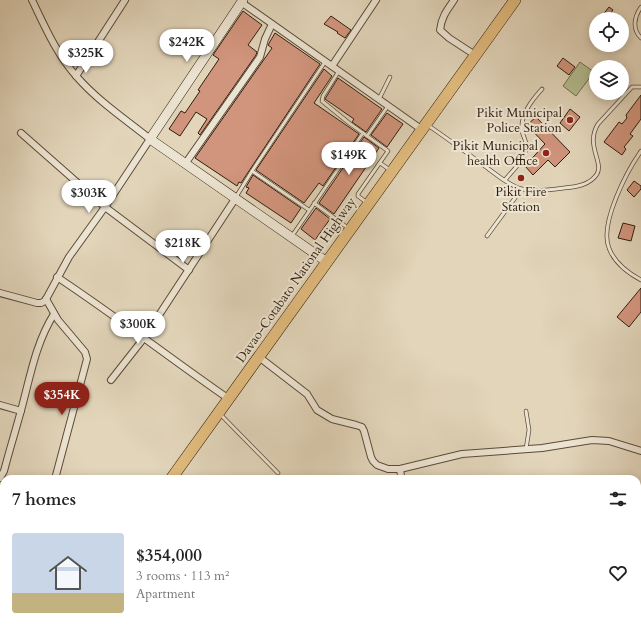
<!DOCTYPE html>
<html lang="en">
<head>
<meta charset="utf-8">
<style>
  body { margin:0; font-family:Cardo,serif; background:#f2f2f2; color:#222; height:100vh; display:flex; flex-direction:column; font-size:15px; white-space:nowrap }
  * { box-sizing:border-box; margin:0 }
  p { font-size:13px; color:#767676 }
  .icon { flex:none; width:22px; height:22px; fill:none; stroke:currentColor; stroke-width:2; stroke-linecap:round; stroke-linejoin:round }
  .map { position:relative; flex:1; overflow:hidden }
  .sheet { position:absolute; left:0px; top:475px; width:641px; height:156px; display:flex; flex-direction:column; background:#fff; border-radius:12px 12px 0 0; box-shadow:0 2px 10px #0003 }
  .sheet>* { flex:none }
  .controls { position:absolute; left:589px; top:12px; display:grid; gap:8px }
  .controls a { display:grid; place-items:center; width:40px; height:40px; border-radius:50%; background:#fff; box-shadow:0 2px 10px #0003; font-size:20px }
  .price { position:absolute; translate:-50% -34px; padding:0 9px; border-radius:14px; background:#fff; color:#222; font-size:13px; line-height:26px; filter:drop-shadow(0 1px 2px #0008) }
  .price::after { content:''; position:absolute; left:50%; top:24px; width:12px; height:9px; margin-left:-6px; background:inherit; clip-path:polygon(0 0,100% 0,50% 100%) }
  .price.current { background:#8f2418; color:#fff }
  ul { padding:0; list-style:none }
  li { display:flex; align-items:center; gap:12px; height:100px; padding:0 12px }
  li+li { border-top:1px solid #e0e0e0 }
  li span { display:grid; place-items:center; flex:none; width:112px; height:80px; border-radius:4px; color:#555 }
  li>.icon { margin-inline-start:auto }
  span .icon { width:48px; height:48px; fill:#fffc; stroke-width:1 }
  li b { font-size:17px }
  h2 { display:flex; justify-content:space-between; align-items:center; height:48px; padding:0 12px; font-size:17px }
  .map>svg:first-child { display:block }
</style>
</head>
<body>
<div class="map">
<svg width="641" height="631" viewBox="0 0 641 631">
  <rect width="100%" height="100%" fill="#e2d5ba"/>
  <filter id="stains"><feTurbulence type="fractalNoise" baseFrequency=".005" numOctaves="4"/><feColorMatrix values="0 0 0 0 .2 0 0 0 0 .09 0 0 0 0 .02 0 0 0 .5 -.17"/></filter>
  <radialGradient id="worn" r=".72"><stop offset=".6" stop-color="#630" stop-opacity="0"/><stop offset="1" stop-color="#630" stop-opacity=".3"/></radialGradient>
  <polygon fill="#b3bd90" stroke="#726d4e" points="580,62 594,72 576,96 563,86"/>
  <g fill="#d1947c" stroke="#301d0d">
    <polygon points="609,7 613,10 606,19 602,16"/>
    <polygon points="243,11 262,25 248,45 257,52 256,55 200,135 198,133 207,119 196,112 180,136 169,129 181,111 185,113 200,91 198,90 219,59 213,55"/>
    <polygon points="331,16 351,30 345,38 337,33 338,32 324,24"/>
    <polygon points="275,33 320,64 241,183 239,182 237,186 195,158 272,48 268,45"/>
    <polygon points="563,58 575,67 569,75 557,66"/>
    <polygon points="324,69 332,76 314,103 359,134 323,186 319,183 304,203 256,170"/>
    <polygon points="338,78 382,109 366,132 352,122 354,119 325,99"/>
    <polygon points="641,95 641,119 630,134 633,136 624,147 626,149 622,155 604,142 619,122 622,124 627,118 626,115"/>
    <polygon points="570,109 580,117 569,131 560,123"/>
    <polygon points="387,113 403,124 387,147 371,135"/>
    <polygon points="536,117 570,152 555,167 548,160 533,175 525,166 545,144 527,125"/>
    <polygon points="364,137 379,148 334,214 319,203"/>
    <polygon points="253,175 301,208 291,223 246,193 249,188 246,187"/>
    <polygon points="634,181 641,186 641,189 634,197 627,190"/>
    <polygon points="316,208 330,219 315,240 301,229"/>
    <polygon points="623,223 635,226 631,241 618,238"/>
    <polygon points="641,288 641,312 629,327 617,317"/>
  </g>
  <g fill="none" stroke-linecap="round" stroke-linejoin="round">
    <defs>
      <g id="lane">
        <path d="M641 7C634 17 632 29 641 38"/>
        <polyline points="339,71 323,96 322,101 349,123 388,151 358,194 358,196 366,202"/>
        <polyline points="379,99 390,77"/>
        <path d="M429 126C448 139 467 153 486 167 496 174 509 186 522 189 535 192 551 190 564 188 576 187 590 185 597 174 604 162 585 145 598 124L632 87H641"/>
        <polyline points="367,136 388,106"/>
        <path d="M641 151C627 171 599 224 609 248 614 262 628 273 641 280"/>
        <polyline points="380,163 390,170"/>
        <polyline points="252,171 309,210"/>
        <path d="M505 180C512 171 524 161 526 149 528 143 523 137 522 131 520 115 532 100 542 89"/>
        <polyline points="236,197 252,171 325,62"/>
        <polyline points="314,203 348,228"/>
        <polyline points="292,236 363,133"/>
        <polyline points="487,236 515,198 520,189"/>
        <polyline points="220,414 278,473"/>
        <polyline points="526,449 529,430 526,411"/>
        <polyline points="132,627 146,631"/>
      </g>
      <g id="street">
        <path d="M454 0C447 10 441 18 440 30L449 38 475 55"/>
        <polyline points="241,2 421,129"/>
        <polyline points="332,66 376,0"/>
        <polyline points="76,76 125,0"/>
        <polyline points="21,133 105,207 189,270"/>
        <polyline points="185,164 260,57 265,39 272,24"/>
        <path d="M57 277C116 316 171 359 229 399"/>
        <path d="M0 293 37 303H41L45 301 69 257 105 207 150 139C125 119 98 101 77 77 57 55 45 27 32 0"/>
        <polyline points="46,299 58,320 85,352 87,359 55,479"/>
        <polyline points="259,357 307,394 317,410 332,419 356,425 362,427 364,431 371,457 373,461 377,465 388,469 400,469 462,454 542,448 592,440 609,441 641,451"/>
        <polyline points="111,380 144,338 235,199"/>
        <polyline points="0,405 21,411"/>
        <path d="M0 478 4 471C10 448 17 426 23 403 31 372 37 341 54 314"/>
        <polyline points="399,479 401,476 400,469"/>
        <polyline points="0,608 4,598"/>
        <polyline points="637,618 641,614"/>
        <polyline points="625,631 629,627"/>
      </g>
      <polyline id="secondary" points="243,0 150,139 327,262"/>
      <g id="highway">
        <polyline points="171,479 515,0"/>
        <polyline points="62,631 65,627"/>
      </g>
    </defs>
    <use href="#lane" stroke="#5c4b38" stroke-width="4.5"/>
    <use href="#street" stroke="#5c4b38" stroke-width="8"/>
    <use href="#secondary" stroke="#301d0d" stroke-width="10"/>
    <use href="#highway" stroke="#301d0d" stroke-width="12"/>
    <use href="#lane" stroke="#ece4d2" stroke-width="3"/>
    <use href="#street" stroke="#ece4d2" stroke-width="6"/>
    <use href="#secondary" stroke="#ece4d2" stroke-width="9"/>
    <use href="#highway" stroke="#e1ba7d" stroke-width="11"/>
  </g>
  <g fill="#8f2418" stroke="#ece4d2" stroke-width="1.5">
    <circle cx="570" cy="120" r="4"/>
    <circle cx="546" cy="153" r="4"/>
    <circle cx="521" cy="178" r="4"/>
  </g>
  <g text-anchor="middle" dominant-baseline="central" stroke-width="4" stroke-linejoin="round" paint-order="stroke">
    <g font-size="13" fill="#301d0d" stroke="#ece4d2" text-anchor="end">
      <text x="562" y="113">Pikit Municipal<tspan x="562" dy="15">Police Station</tspan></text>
      <text x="538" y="146">Pikit Municipal<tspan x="538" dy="15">health Office</tspan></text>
      <text x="521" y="192" text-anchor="middle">Pikit Fire<tspan x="521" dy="15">Station</tspan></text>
    </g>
    <g font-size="13" fill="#301d0d" stroke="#ece4d2">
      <text transform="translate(296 280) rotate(-55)">Davao-Cotabato National Highway</text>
    </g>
  </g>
  <rect width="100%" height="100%" filter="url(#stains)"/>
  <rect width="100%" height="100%" fill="url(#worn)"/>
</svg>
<div class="controls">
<a><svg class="icon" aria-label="locate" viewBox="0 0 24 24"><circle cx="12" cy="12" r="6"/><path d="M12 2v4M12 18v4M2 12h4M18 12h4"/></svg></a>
<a><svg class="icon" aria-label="layers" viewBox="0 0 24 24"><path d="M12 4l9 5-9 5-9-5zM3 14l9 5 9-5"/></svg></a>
</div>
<b class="price" style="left:187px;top:63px">$242K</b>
<b class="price" style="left:86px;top:74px">$325K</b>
<b class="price" style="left:349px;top:176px">$149K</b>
<b class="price" style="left:89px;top:214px">$303K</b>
<b class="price" style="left:183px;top:264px">$218K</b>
<b class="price" style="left:138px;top:345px">$300K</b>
<b class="price current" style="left:62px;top:416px">$354K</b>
<section class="sheet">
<h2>7 homes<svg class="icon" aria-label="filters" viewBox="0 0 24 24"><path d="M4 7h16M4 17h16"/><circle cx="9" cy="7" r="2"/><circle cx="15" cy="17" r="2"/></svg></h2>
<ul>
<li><span style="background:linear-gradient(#c9d6e8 75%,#c2b280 0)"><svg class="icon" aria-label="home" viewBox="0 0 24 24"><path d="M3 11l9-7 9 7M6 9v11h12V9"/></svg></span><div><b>$354,000</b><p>3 rooms · 113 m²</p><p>Apartment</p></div><svg class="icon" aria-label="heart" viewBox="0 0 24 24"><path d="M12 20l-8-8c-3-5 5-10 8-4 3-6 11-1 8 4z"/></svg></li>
</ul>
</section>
</div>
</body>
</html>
